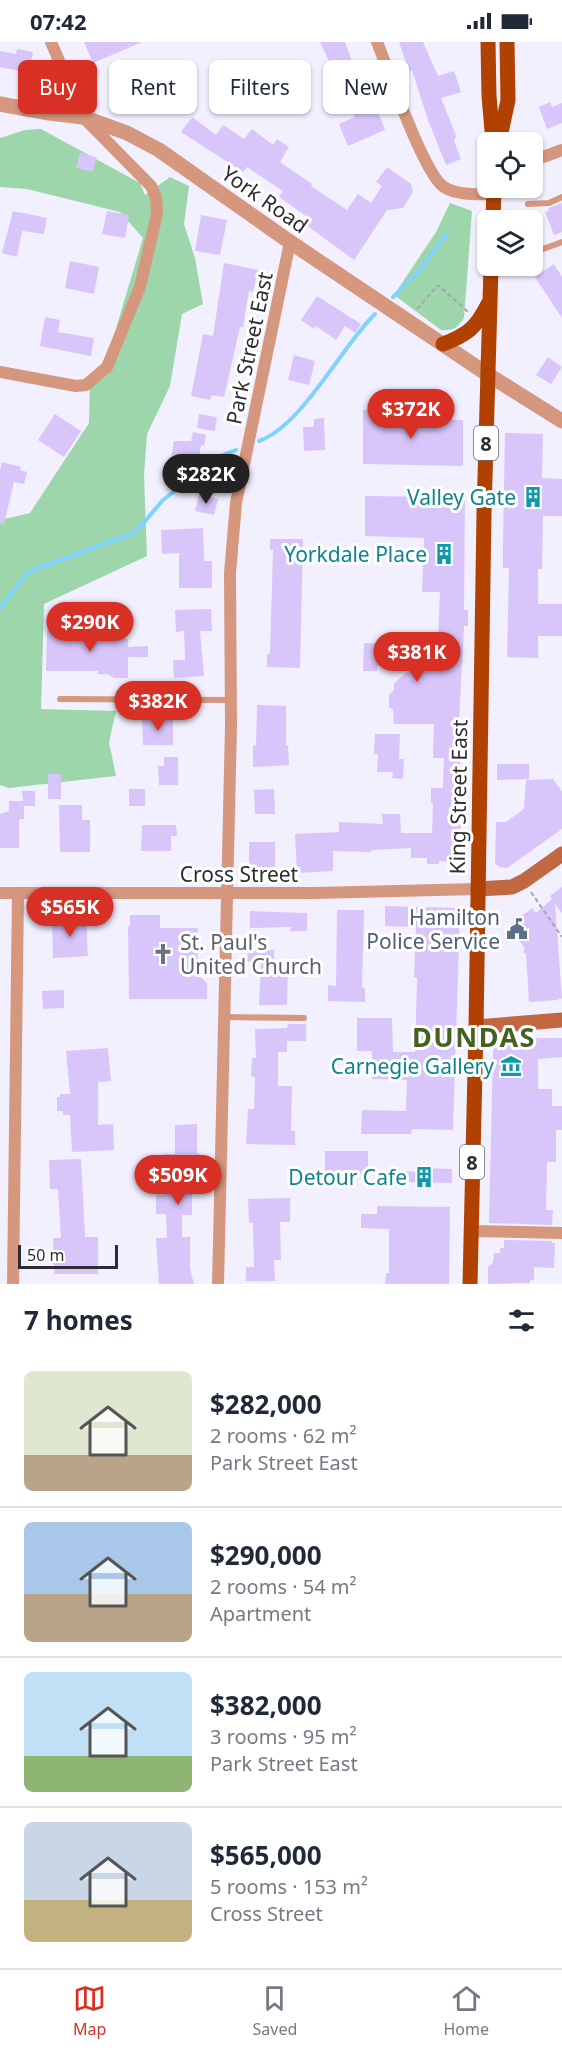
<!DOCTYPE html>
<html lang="en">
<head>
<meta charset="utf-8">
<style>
  body { margin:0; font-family:"Noto Sans",sans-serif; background:#f6f6f7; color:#1f2937; height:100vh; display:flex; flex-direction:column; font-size:22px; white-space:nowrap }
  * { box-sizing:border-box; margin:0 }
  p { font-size:20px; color:#747a83 }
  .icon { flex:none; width:33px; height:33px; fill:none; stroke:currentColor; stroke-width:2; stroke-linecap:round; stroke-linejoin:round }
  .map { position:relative; height:1242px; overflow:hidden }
  .panel { display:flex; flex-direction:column; background:#fff; flex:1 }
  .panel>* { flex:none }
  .top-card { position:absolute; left:18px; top:18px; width:526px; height:54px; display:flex; gap:12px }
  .controls { position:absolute; left:477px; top:90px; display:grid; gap:12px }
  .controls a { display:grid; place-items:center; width:66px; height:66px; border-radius:9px; background:#fff; box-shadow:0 2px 4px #0004; font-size:30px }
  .scale { position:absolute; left:18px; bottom:15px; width:100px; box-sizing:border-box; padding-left:6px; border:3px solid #2d2c31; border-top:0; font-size:16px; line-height:21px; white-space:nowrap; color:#2d2c31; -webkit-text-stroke:4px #fff; paint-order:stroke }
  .price { position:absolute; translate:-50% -51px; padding:0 14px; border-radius:21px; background:#d93025; color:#fff; font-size:20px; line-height:39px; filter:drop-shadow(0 2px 3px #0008) }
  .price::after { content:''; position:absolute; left:50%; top:36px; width:18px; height:14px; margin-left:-9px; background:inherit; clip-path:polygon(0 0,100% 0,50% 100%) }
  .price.active { background:#222; color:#fff }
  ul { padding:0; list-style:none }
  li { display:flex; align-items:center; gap:18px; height:150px; padding:0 24px }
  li+li { border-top:2px solid #e0e1e3 }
  li span { display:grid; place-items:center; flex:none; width:168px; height:120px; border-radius:9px; color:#555 }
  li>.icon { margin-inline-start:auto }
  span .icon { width:72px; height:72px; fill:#fffc; stroke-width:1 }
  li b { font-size:26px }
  h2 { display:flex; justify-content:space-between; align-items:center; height:72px; padding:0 24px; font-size:26px }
  .chip { padding:0 21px; border-radius:9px; background:#fff; box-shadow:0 2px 4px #0004; font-size:21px; line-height:54px }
  .chip.active { background:#d93025; color:#fff }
  .status { display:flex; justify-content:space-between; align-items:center; height:42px; padding:0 30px; background:#fff; direction:ltr }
  .status svg { height:16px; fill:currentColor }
  .menu { display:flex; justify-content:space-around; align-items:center; height:84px; border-top:2px solid #e0e1e3; background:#fff; font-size:16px; color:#747a83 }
  .menu a { display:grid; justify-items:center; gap:3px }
  .menu .active { color:#d93025 }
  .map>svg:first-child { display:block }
</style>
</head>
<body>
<div class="status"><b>07:42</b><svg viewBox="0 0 49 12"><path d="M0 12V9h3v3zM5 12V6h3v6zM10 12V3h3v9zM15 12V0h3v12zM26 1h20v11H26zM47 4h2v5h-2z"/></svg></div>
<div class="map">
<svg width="562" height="1242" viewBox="0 0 562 1242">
  <rect width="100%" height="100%" fill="#f2f0ff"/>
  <g fill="#9ed6ab">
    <polygon points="41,87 140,141 145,153 170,135 189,144 184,182 195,216 203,262 182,272 170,344 147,392 144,434 147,514 44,562 41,667 116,669 109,700 116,734 9,746 0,743 0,478 30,471 89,381 90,340 106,320 143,196 120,170 27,147 0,145 0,96 25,88"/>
    <path d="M450 161 472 169 464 276C457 286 453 289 441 288L394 253 436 190Z"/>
  </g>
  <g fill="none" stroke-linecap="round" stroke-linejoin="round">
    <g stroke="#7fd3fc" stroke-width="4">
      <polyline points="393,255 420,228 447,191"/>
      <path d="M259 399C302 384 341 305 375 272"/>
      <polyline points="0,566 28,530 136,490 162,459 215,416 236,408"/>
    </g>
  </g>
  <g fill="#d8c6fb">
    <polygon points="84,0 142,0 93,21"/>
    <polygon points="320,0 345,0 352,20 355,19 364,41 366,40 385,88 348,104 339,82 355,75"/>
    <polygon points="399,0 423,0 438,34 454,29 461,50 441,56 456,94 454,99 461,117 446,123 428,78 412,28 409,29"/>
    <polygon points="17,7 33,10 29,31 0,25 0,9 16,12"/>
    <polygon points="133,39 169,47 163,70 128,62"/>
    <polygon points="550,60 552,65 562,61 562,81 547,87 539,65"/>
    <polygon points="192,75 216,93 223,83 244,97 252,87 273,103 277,97 289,105 280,120 312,142 311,144 347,168 358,152 371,161 382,144 376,140 387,125 411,142 413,150 403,166 387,168 354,218 302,180 306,174 279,155 283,149 247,125 243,130 240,128 181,90"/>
    <polygon points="80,111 96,115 93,130 76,126"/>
    <polygon points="562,161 562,190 554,193 545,170 549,169 548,166"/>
    <polygon points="13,169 47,176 44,192 22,189 17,215 2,211"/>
    <polygon points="107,169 129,173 125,196 102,192"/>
    <polygon points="201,173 227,178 220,213 195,209"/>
    <polygon points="70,219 99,225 94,252 65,246"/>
    <polygon points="224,221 258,228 253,250 249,249 243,285 240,285 224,355 212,353 210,358 191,354 203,292 213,294"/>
    <polygon points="554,222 562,235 562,276 535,235"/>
    <polygon points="317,254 361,282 355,291 345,284 336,298 316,284 314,287 301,278"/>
    <polygon points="45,275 60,278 58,290 94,296 91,314 40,304"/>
    <polygon points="294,313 315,319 309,343 288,338"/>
    <polygon points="548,315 562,325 551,342 536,333"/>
    <polygon points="363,368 400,368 400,377 463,378 463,424 363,422"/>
    <polygon points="55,372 81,389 64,415 38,398"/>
    <polygon points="199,372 217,375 215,389 197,386"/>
    <polygon points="324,376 325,408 304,409 303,385 314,385 314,377"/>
    <polygon points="193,390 206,393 204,404 201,403 198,422 171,417 174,399 191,399"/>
    <polygon points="505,391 543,392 542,436 562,437 562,474 543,474 542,527 538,527 538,562 562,562 562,594 538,594 538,616 507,615 509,526 503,526 503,500"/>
    <polygon points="2,420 21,425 20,428 27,430 24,442 14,440 4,482 0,481 0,429"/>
    <polygon points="199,452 218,457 214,473 195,469"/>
    <polygon points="365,454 465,455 464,568 468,568 468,584 464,584 458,697 461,697 460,728 463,729 460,802 458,802 457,819 439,819 439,822 427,822 427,816 411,816 411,806 371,808 371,810 333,809 333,829 297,831 295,792 339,790 339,780 383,782 382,772 400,772 401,791 432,791 433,761 431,761 431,746 443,746 444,716 433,716 434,682 394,682 393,668 389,665 389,653 394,648 394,641 414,625 377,624 377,629 363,629 364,601 431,603 431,597 438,597 440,550 422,550 424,496 365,494"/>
    <polygon points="203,486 204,519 212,519 212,546 179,546 179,511 162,512 161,488"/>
    <polygon points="270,497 303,497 300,626 267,625 267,612 270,612 273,508 270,508"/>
    <polygon points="211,567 212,589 200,589 204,634 174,636 173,618 185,618 184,589 176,590 175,568"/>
    <polygon points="64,587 88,587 88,590 94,590 94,594 122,594 122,597 128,597 128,605 148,604 148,615 128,615 128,636 114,636 108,632 98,632 98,629 46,629 47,588 64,589"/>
    <polygon points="257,663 286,664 286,703 288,703 289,723 253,725 253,704 256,703"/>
    <polygon points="173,676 173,703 143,703 142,677"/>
    <polygon points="375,692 400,692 399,717 404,717 403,737 392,736 393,730 377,730 378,712 374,712"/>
    <polygon points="164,715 178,715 178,743 159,743 158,724 164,724"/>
    <polygon points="497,722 529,722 529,737 497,738"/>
    <rect x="48" y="732" width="13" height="25"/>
    <polygon points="553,737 562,750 562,787 507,826 500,825 495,822 496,780 506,780 524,767 526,738"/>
    <rect x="129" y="747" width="16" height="17"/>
    <polygon points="274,747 275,772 255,772 254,748"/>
    <polygon points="22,749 35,749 35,764 24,764 24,777 19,777 19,806 0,806 0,772 9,769 9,759 23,759"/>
    <polygon points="59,763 82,763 82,778 90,778 90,810 60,810"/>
    <polygon points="142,783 176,783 177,794 171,794 171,809 141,809"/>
    <rect x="249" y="800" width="26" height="28"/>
    <polygon points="562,845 562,871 555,862 562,956 557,958 529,960 526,911 524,911 524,905 509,884 532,866 536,871 552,857 550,854"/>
    <polygon points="385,864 460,866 453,1088 412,1087 411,1092 361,1092 362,1068 406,1069 407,1038 372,1037 372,1009 357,1009 357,976 392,976 393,1010 415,1010 417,936 414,935 416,885 385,884"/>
    <polygon points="337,868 364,868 362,945 365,946 365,960 328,959 328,943 336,944"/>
    <polygon points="250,869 307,871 307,889 290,889 291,885 250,886"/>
    <polygon points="130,873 160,873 160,886 198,886 198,933 207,941 207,957 129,957 128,884 130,884"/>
    <polygon points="86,877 88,914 53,916 52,878"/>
    <polygon points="248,908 274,908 274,925 288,926 287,963 259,963 261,920 247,920"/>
    <polygon points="64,948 64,966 43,967 42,949"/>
    <polygon points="288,982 306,982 306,999 287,999 287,1010 278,1010 278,1044 292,1044 291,1089 295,1089 295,1103 246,1102 248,1067 254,1067 255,1035 251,1034 252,1016 256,1016 255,987 287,986"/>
    <polygon points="537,996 562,996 562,1015 538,1017 538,1047 552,1047 552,1064 562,1064 562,1088 556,1088 556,1120 547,1120 546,1168 553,1168 552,1183 489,1181 493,1008 502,999"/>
    <polygon points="108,1006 111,1039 98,1040 98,1083 113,1082 114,1108 72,1110 70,1073 63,1073 63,1069 57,1069 57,1055 60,1055 60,1052 70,1052 66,1009"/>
    <polygon points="197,1082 197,1112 200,1112 200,1139 192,1139 192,1173 182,1173 182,1195 190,1195 190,1226 194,1242 159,1242 156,1196 167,1196 166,1172 156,1172 156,1153 163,1153 163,1112 175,1112 175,1083"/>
    <rect x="325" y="1109" width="43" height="23"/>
    <polygon points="81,1117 85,1195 98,1195 98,1232 54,1232 53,1196 61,1196 58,1147 50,1147 49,1118"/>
    <polygon points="423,1126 452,1127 452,1141 396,1140 396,1129 423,1130"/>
    <polygon points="290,1156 290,1180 280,1180 281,1218 274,1218 275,1239 246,1239 246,1225 254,1225 253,1181 249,1181 248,1157"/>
    <polygon points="377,1164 450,1165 449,1242 385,1242 386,1231 389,1231 389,1187 361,1186 361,1172 377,1172"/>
    <polygon points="504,1198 552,1199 552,1201 555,1201 554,1226 534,1225 534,1238 530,1238 530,1241 488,1242 488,1225 493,1221 494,1211 500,1211 500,1206 504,1206"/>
  </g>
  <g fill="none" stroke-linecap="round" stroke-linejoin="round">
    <g stroke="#a7a5b0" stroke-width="2" stroke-dasharray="4.5 3" stroke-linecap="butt">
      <polyline points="417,267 438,243 468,270"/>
      <polyline points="531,850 562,895"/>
    </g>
    <g stroke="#d5977e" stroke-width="6">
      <polyline points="528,162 549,161 562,155"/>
      <polyline points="532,211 562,200"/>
      <polyline points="60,657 230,658"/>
      <polyline points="224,975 304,976"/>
    </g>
    <g stroke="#d5977e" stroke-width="12">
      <path d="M377 0C388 27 424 133 444 145 458 154 479 152 494 152"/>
      <polyline points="532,119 562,108"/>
      <polyline points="0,330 76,344 86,343 107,325 140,245 157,172 156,155 151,144 83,75 51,0"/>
      <polyline points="0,851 315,851 478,847"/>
      <polyline points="470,1189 562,1191"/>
      <polyline points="13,1242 18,851"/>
      <polyline points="218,1242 231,684 230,531 236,461 290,200"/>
    </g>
    <polyline stroke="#d5977e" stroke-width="15" points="0,62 49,71 83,75 127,91 159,108 290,200 487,332 562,379"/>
    <g stroke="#c16742" stroke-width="15">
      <polyline points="478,847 512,845 524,839 562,812"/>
      <polyline points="476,985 562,978"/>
    </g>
    <g stroke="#b04100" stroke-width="15">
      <polyline points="488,0 489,54 493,100"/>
      <polyline points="499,100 508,58 507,0"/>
      <polyline points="493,178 494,146"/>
      <path d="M443 302C467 293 476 286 488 262"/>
      <polyline points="470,1242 476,985 484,471 491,224"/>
    </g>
  </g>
  <defs>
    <symbol id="building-bare" viewBox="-9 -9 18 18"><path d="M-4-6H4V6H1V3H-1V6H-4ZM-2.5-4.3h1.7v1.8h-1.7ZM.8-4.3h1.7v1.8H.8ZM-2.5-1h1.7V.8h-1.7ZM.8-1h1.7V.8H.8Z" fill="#0f9aa8" stroke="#fff" stroke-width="2.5" paint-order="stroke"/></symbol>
    <symbol id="civic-bare" viewBox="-9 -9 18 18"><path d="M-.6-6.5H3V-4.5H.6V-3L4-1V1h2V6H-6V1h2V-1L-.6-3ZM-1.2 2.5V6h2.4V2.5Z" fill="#5c6f8a" stroke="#fff" stroke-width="2.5" paint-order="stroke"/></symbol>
    <symbol id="church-bare" viewBox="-9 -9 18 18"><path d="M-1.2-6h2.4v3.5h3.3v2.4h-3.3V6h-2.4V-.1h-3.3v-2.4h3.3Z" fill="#6b7280" stroke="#fff" stroke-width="2.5" paint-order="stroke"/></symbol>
    <symbol id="museum-bare" viewBox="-9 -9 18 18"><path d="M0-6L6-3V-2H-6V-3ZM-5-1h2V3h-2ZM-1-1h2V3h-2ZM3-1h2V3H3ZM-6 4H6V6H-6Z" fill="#0f9aa8" stroke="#fff" stroke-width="2.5" paint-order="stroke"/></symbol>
  </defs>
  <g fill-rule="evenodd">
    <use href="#building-bare" x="518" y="440" width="30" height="30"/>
    <use href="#building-bare" x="429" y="497" width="30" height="30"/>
    <use href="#civic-bare" x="502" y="872" width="30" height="30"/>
    <use href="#church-bare" x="148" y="897" width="30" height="30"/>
    <use href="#museum-bare" x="496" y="1009" width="30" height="30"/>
    <use href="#building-bare" x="409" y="1120" width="30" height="30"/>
  </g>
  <g text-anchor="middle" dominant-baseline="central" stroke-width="6" stroke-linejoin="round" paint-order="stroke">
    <g fill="#fff" stroke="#6c6b6f" stroke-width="1.5">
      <rect x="474" y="384" width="24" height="34" rx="4.5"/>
      <rect x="460" y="1103" width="24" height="34" rx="4.5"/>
    </g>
    <g font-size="20" font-weight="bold" fill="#2d2c31">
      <text x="486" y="401">8</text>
      <text x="472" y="1120">8</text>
    </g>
    <g font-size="21" fill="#2d2c31" stroke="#fff">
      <text transform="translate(265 157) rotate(35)">York Road</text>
      <text transform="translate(249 306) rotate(-78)">Park Street East</text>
      <text transform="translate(458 755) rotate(-89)">King Street East</text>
      <text x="239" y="832">Cross Street</text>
    </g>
    <g font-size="21" fill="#0d838f" stroke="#fff" text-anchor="end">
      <text x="516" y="455">Valley Gate</text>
      <text x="427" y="512">Yorkdale Place</text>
      <text x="494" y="1024">Carnegie Gallery</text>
      <text x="407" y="1135">Detour Cafe</text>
    </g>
    <g font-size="21" fill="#4e5e75" stroke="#fff" text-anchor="end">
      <text x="500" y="875">Hamilton<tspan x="500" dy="24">Police Service</tspan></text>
    </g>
    <g font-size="21" fill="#5b616d" stroke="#fff" text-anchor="start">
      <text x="180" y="900">St. Paul's<tspan x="180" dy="24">United Church</tspan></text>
    </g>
    <g font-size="27" font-weight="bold" letter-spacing="1.5" fill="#43611f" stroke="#fff">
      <text x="474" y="994">DUNDAS</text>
    </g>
  </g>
</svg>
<div class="controls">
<a><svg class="icon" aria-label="locate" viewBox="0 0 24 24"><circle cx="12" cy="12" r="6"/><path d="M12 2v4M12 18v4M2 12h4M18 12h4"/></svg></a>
<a><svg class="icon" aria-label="layers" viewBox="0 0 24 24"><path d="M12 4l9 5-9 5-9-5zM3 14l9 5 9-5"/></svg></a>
</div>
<div class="scale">50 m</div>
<b class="price" style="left:411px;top:398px">$372K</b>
<b class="price active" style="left:206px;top:463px">$282K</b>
<b class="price" style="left:90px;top:611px">$290K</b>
<b class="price" style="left:417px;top:641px">$381K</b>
<b class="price" style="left:158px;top:690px">$382K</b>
<b class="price" style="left:70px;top:896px">$565K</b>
<b class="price" style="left:178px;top:1164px">$509K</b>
<div class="top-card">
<a class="chip active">Buy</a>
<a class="chip">Rent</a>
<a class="chip">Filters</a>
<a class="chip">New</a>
</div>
</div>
<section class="panel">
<h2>7 homes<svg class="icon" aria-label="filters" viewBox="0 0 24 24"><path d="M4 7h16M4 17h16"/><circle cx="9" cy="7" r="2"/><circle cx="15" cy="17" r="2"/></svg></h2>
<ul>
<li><span style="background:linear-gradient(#dfe7d0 70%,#b9a48a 0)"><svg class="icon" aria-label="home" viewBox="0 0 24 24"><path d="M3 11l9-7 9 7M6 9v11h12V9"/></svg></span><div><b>$282,000</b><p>2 rooms · 62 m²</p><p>Park Street East</p></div></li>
<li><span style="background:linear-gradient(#a9c7e8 60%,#b9a48a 0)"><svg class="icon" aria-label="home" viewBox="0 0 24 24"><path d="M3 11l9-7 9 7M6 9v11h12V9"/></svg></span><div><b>$290,000</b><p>2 rooms · 54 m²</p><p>Apartment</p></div></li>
<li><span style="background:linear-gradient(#bfe0f5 70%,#8fb573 0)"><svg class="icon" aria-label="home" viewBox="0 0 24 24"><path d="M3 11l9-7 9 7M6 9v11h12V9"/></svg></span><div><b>$382,000</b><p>3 rooms · 95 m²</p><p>Park Street East</p></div></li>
<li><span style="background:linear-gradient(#c9d6e8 65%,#c2b280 0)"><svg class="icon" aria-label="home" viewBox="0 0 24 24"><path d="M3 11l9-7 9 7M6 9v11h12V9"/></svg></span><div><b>$565,000</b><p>5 rooms · 153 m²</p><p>Cross Street</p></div></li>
</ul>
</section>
<nav class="menu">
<a class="active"><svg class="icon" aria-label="map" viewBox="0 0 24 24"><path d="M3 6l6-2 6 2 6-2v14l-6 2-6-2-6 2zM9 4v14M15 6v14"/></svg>Map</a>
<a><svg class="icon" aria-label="saved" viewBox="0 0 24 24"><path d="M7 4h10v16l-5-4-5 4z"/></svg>Saved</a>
<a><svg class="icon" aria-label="home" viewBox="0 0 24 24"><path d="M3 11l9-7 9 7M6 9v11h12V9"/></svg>Home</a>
</nav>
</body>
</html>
